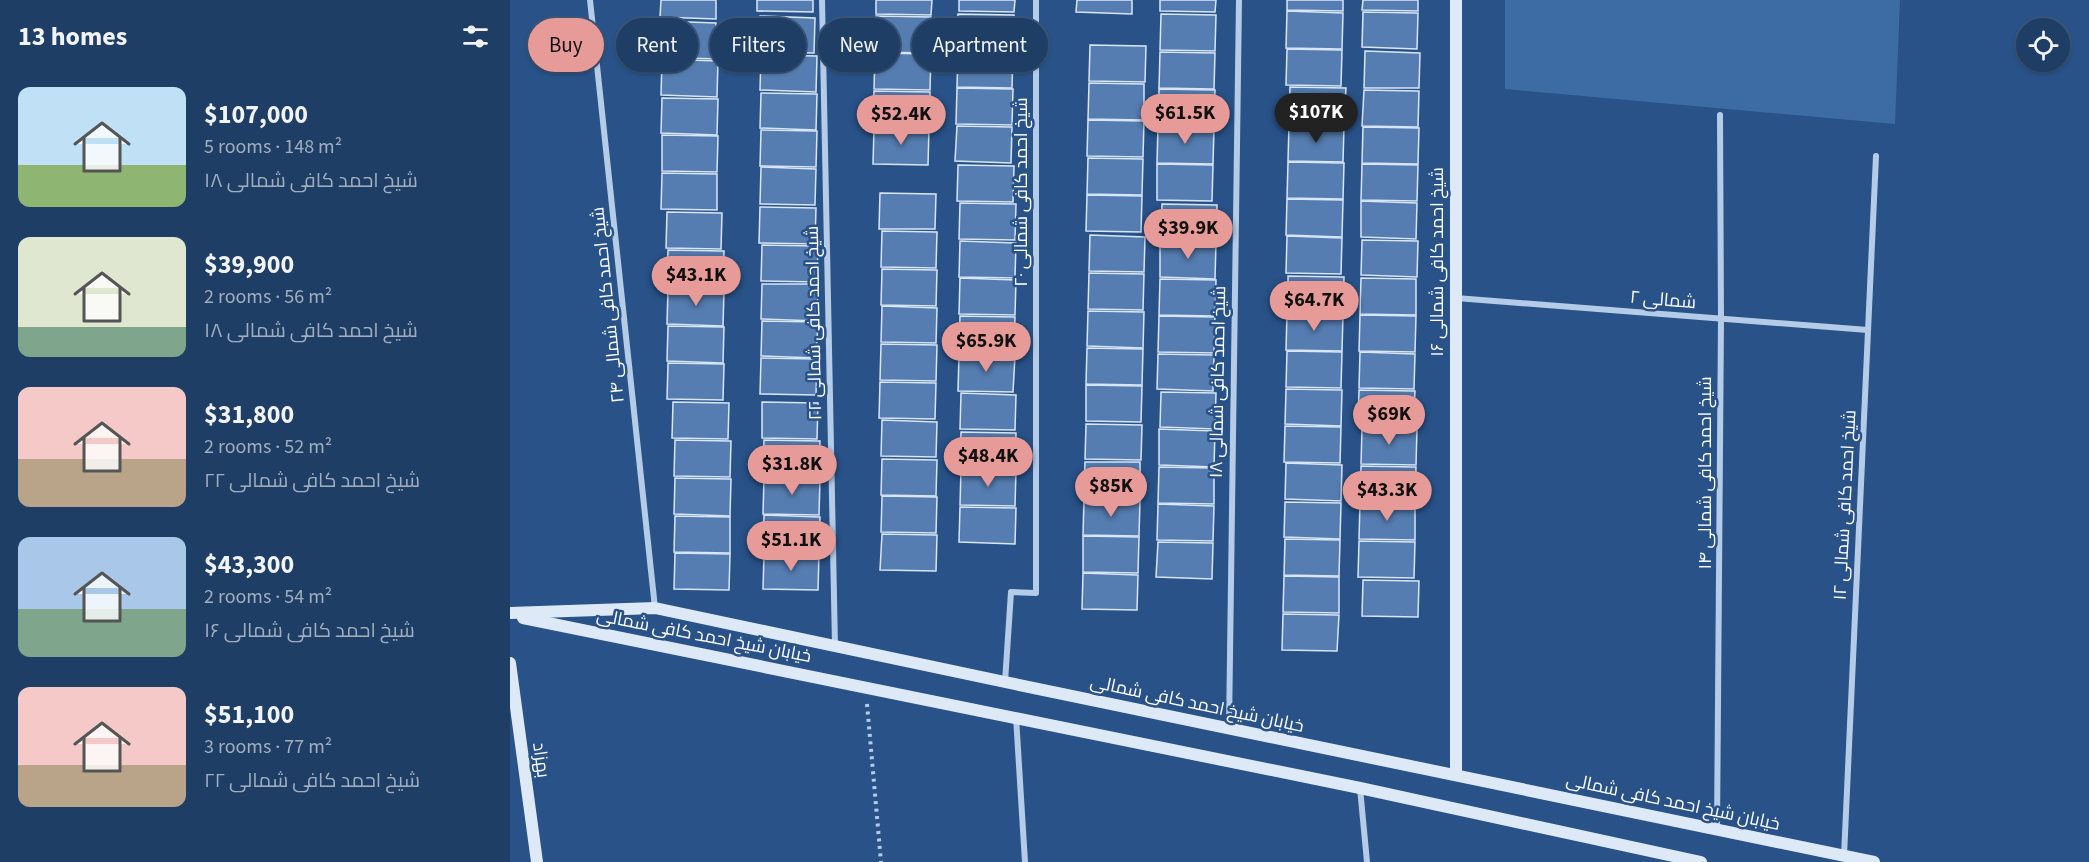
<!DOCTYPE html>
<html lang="en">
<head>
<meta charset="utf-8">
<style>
  body { margin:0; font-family:"Source Sans 3",Cairo,sans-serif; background:#26456c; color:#f1f3f6; height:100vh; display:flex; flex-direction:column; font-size:22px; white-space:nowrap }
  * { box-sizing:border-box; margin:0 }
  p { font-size:20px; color:#a1aebf }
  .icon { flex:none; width:33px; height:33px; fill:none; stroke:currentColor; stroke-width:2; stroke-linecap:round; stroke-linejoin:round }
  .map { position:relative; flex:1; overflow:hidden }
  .drawer { display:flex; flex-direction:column; background:#1e3e66; width:510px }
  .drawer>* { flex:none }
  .hud { position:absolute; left:18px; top:18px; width:570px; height:54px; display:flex; gap:12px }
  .buttons { position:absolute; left:1506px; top:18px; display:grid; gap:12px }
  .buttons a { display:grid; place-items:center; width:54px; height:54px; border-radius:50%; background:#1e3e66; box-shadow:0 2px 4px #0004,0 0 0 2px #3c577a; font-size:30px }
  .price { position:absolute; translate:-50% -51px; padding:0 14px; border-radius:21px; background:#e69b98; color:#111; font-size:20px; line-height:39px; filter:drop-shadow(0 2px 3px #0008) }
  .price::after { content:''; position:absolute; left:50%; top:36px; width:18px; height:14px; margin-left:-9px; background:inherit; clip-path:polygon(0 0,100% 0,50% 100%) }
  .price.active { background:#222; color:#fff }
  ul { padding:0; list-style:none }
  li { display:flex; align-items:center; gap:18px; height:150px; padding:0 18px }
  li span { display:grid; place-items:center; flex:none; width:168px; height:120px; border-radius:12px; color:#555 }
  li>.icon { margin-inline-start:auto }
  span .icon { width:72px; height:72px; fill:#fffc; stroke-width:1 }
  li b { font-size:26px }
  h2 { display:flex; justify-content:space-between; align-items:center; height:72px; padding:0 18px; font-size:26px }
  .tag { padding:0 21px; border-radius:27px; background:#1e3e66; box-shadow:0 2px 4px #0004,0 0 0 2px #3c577a; font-size:21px; line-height:54px }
  .tag.active { background:#e69b98; color:#111 }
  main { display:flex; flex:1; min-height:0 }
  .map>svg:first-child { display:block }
</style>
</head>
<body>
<main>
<section class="drawer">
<h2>13 homes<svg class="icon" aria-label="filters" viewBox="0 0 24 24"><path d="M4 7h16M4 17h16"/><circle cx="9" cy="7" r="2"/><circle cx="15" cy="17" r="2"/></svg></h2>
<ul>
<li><span style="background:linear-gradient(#bfe0f5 65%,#8fb573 0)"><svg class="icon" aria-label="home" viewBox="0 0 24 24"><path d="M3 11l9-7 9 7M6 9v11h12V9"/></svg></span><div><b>$107,000</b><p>5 rooms · 148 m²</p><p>شیخ احمد کافی شمالی ۱۸</p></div></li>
<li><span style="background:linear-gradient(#dfe7d0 75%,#7fa58c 0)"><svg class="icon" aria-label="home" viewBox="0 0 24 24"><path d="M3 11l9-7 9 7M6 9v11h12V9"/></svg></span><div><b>$39,900</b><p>2 rooms · 56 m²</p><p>شیخ احمد کافی شمالی ۱۸</p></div></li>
<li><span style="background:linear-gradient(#f6c9c9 60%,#b9a48a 0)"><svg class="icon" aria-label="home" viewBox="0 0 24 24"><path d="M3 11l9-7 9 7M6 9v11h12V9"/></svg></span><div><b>$31,800</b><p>2 rooms · 52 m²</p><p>شیخ احمد کافی شمالی ۲۲</p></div></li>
<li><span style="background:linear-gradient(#a9c7e8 60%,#7fa58c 0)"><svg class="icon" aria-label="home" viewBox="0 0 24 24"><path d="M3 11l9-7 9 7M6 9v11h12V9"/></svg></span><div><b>$43,300</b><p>2 rooms · 54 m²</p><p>شیخ احمد کافی شمالی ۱۶</p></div></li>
<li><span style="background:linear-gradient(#f6c9c9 65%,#b9a48a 0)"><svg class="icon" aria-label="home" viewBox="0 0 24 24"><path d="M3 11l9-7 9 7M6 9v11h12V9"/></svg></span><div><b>$51,100</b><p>3 rooms · 77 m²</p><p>شیخ احمد کافی شمالی ۲۲</p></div></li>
</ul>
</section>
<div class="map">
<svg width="1579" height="862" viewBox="0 0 1579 862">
  <rect width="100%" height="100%" fill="#285288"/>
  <polygon fill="#3d6ba4" points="995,0 1390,0 1385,124 995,89"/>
  <g fill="#557db1" stroke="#d8e6f7" stroke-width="1.5">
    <polygon points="151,0 206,0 206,19 150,17"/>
    <polygon points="247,0 303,0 303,12 247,11"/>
    <polygon points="366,0 422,0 421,15 366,14"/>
    <polygon points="449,0 505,0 504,12 449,11"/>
    <polygon points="567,0 622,0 622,14 566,12"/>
    <polygon points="650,0 706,0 705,12 650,11"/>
    <polygon points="777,0 833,0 833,11 777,10"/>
    <polygon points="853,0 908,0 908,11 852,10"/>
    <polygon points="777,11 833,13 832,49 776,48"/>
    <polygon points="853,12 908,13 907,49 852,47"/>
    <polygon points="448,14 504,15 503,51 448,50"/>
    <polygon points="651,14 706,15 705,51 650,50"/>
    <polygon points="250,16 305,18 304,53 249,52"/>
    <polygon points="366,16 421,17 420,53 365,52"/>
    <polygon points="151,21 206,23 205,59 150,57"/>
    <polygon points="580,45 636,46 635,82 579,81"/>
    <polygon points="777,49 832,50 831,86 776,85"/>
    <polygon points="448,51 503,52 502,88 447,87"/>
    <polygon points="855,51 910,53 909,88 854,88"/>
    <polygon points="650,52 705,53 704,89 649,88"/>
    <polygon points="365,53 421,54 420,90 364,89"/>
    <polygon points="251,55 307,56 306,92 250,90"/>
    <polygon points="152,59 208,61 207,97 151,95"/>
    <polygon points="579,83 634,84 634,120 578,119"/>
    <polygon points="780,87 836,88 834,124 779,123"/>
    <polygon points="447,88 503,89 502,125 446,124"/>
    <polygon points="649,89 705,90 703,126 648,125"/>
    <polygon points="854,90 909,91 908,127 852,126"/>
    <polygon points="364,91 420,92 419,128 363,126"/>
    <polygon points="251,93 307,94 306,130 250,128"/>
    <polygon points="152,98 208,99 207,135 151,133"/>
    <polygon points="578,120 634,121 633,157 577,156"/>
    <polygon points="779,125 834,126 833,162 778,161"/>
    <polygon points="447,126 502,127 501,163 445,161"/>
    <polygon points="648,126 704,128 703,164 647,163"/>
    <polygon points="853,127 909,128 908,164 852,163"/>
    <polygon points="364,128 419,129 418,165 363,164"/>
    <polygon points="251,130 307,131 306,167 250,166"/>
    <polygon points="152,135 208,136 207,172 152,171"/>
    <polygon points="578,158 633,159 632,195 577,194"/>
    <polygon points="778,162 834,163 833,199 777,198"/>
    <polygon points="647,164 703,165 702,201 647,200"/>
    <polygon points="852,164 908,165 907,201 851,200"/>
    <polygon points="448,165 504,166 503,202 447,201"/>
    <polygon points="251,167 306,169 305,205 250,204"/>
    <polygon points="152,173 207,174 207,210 151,209"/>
    <polygon points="370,193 426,194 425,229 369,229"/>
    <polygon points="577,195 632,196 631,232 576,231"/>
    <polygon points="777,199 833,200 832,237 776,235"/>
    <polygon points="851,201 907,203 906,239 851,237"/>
    <polygon points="450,203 506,204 505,240 449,239"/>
    <polygon points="652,204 707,205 706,241 651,239"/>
    <polygon points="250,207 306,208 305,244 249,243"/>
    <polygon points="157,212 212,213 211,249 156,248"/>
    <polygon points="372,231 427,232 426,268 371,267"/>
    <polygon points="580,235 635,237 634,272 579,271"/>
    <polygon points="777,236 832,238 831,274 776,273"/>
    <polygon points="852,240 908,241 907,277 851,275"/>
    <polygon points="450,241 506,243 505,278 449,277"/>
    <polygon points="650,241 706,243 705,279 650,277"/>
    <polygon points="252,245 308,246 307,282 251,281"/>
    <polygon points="158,250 214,251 213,287 157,286"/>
    <polygon points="372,269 427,270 426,306 371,305"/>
    <polygon points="579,273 634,274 633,310 578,309"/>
    <polygon points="778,276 834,277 833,313 778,312"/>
    <polygon points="450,278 506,280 505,315 449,314"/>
    <polygon points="851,278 906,279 906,315 850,314"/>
    <polygon points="650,279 706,280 705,316 649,315"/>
    <polygon points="252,284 308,284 307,321 251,319"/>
    <polygon points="158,289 214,290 213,326 157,324"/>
    <polygon points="372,306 427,308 426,343 371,342"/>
    <polygon points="578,311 634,312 633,348 577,346"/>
    <polygon points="777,314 833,315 832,351 776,350"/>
    <polygon points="850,315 906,316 905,352 849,351"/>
    <polygon points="450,316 505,317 504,353 449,352"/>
    <polygon points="649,316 705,317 704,353 648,352"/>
    <polygon points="252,321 308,322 306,358 251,356"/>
    <polygon points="158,326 214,327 213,363 157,361"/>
    <polygon points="371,344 427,345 426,381 370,380"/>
    <polygon points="577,348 633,349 632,385 576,384"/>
    <polygon points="777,351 832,352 831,388 776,387"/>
    <polygon points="850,352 905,354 904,389 849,388"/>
    <polygon points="648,354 704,355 703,391 647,389"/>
    <polygon points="449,355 505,356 503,392 448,391"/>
    <polygon points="251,358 307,359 306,395 250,394"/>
    <polygon points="158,363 214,364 213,400 157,399"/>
    <polygon points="370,382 426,383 425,419 369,418"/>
    <polygon points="576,385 632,386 631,422 576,421"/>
    <polygon points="776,389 832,390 831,426 775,424"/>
    <polygon points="849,390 905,391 903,427 848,425"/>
    <polygon points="651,392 706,393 705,429 650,427"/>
    <polygon points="451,393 506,395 505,430 450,429"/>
    <polygon points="163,402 219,403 218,439 162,438"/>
    <polygon points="252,402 308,403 307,439 252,438"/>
    <polygon points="372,420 427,422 426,457 371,456"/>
    <polygon points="576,424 632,425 631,460 575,459"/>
    <polygon points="775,426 831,427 830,463 774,462"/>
    <polygon points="852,428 907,429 906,465 851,464"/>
    <polygon points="649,429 705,431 704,467 649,465"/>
    <polygon points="451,432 506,433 505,469 450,467"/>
    <polygon points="165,440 221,441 220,477 164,476"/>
    <polygon points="254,440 310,441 309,477 253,476"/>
    <polygon points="372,459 427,460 426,496 371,495"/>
    <polygon points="575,462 630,462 630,498 574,497"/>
    <polygon points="776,463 832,465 831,501 775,499"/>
    <polygon points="851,466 906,467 905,503 850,502"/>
    <polygon points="649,467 704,468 704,504 648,503"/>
    <polygon points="451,469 506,470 505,506 450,505"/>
    <polygon points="165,478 221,479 220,516 164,514"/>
    <polygon points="254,478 310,479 309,515 253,514"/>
    <polygon points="372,496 427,497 426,533 371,532"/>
    <polygon points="574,499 630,500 629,536 573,535"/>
    <polygon points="775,502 831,503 830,539 774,537"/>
    <polygon points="850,503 905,504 905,540 849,539"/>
    <polygon points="648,504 704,506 703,541 647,540"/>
    <polygon points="450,507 506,508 505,544 449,542"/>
    <polygon points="254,515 310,517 309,553 253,552"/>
    <polygon points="165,516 220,517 220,553 164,552"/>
    <polygon points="372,534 427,535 426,571 370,570"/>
    <polygon points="573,536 629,537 628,573 573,572"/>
    <polygon points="775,539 830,540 829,576 774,575"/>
    <polygon points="849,541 905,542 904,578 848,577"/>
    <polygon points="648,542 703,543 702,579 646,577"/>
    <polygon points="165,553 220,554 219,590 164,589"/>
    <polygon points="254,553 309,554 308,590 253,589"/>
    <polygon points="573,573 628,575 627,610 572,609"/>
    <polygon points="774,576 829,577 829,613 773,612"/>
    <polygon points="853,580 909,581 908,617 852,616"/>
    <polygon points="773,614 829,615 827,651 772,650"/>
  </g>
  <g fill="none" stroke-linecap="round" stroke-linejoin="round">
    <polyline stroke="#b5cce8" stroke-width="4" stroke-dasharray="3 4.5" stroke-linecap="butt" points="357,704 371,862"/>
    <g stroke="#b5cce8" stroke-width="6">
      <polyline points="80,0 145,608"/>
      <polyline points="312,0 325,646"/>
      <polyline points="946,298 1358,330"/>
      <polyline points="495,682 501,592 526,593 526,0"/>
      <polyline points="506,717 515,862"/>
      <polyline points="719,728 729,0"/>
      <polyline points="850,788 857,862"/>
      <polyline points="1207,830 1211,320 1210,115"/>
      <polyline points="1334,856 1366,156"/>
    </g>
    <g stroke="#dee9f7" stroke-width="12">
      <polyline points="946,0 946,775"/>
      <polyline points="0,613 145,608 495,682 1364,862"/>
      <polyline points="13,618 850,788 1191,862"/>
      <polyline points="0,663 27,862"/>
    </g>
  </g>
  <g text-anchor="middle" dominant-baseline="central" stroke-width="5" stroke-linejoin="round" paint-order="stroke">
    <g font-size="18" fill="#fff" stroke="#285288">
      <text transform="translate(511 192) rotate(-90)">شیخ احمد کافی شمالی ۲۰</text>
      <text transform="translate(927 262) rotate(-90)">شیخ احمد کافی شمالی ۱۶</text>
      <text transform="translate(1153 300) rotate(5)">۲ شمالی</text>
      <text transform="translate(98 305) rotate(-96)">شیخ احمد کافی شمالی ۲۴</text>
      <text transform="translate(304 323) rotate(-91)">شیخ احمد کافی شمالی ۲۲</text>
      <text transform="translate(708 382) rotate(-89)">شیخ احمد کافی شمالی ۱۸</text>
      <text transform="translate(1195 473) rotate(-90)">شیخ احمد کافی شمالی ۱۴</text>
      <text transform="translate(1335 505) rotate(-87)">شیخ احمد کافی شمالی ۱۲</text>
      <text transform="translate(194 636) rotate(11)">خیابان شیخ احمد کافی شمالی</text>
      <text transform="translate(687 704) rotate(12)">خیابان شیخ احمد کافی شمالی</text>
      <text transform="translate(31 760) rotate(82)">بهزاد</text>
      <text transform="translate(1163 802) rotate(12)">خیابان شیخ احمد کافی شمالی</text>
    </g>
  </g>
</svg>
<div class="buttons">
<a><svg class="icon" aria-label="locate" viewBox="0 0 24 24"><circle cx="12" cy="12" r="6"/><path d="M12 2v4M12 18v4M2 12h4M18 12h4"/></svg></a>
</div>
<b class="price active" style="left:806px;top:144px">$107K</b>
<b class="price" style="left:675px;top:145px">$61.5K</b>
<b class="price" style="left:391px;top:146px">$52.4K</b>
<b class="price" style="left:678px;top:260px">$39.9K</b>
<b class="price" style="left:186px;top:307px">$43.1K</b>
<b class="price" style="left:804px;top:332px">$64.7K</b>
<b class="price" style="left:476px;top:373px">$65.9K</b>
<b class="price" style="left:879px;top:446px">$69K</b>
<b class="price" style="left:478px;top:488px">$48.4K</b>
<b class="price" style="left:282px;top:496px">$31.8K</b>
<b class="price" style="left:601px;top:518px">$85K</b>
<b class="price" style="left:877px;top:522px">$43.3K</b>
<b class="price" style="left:281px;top:572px">$51.1K</b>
<div class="hud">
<a class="tag active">Buy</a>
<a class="tag">Rent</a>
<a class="tag">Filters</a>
<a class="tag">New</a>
<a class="tag">Apartment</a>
</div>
</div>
</main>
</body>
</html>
